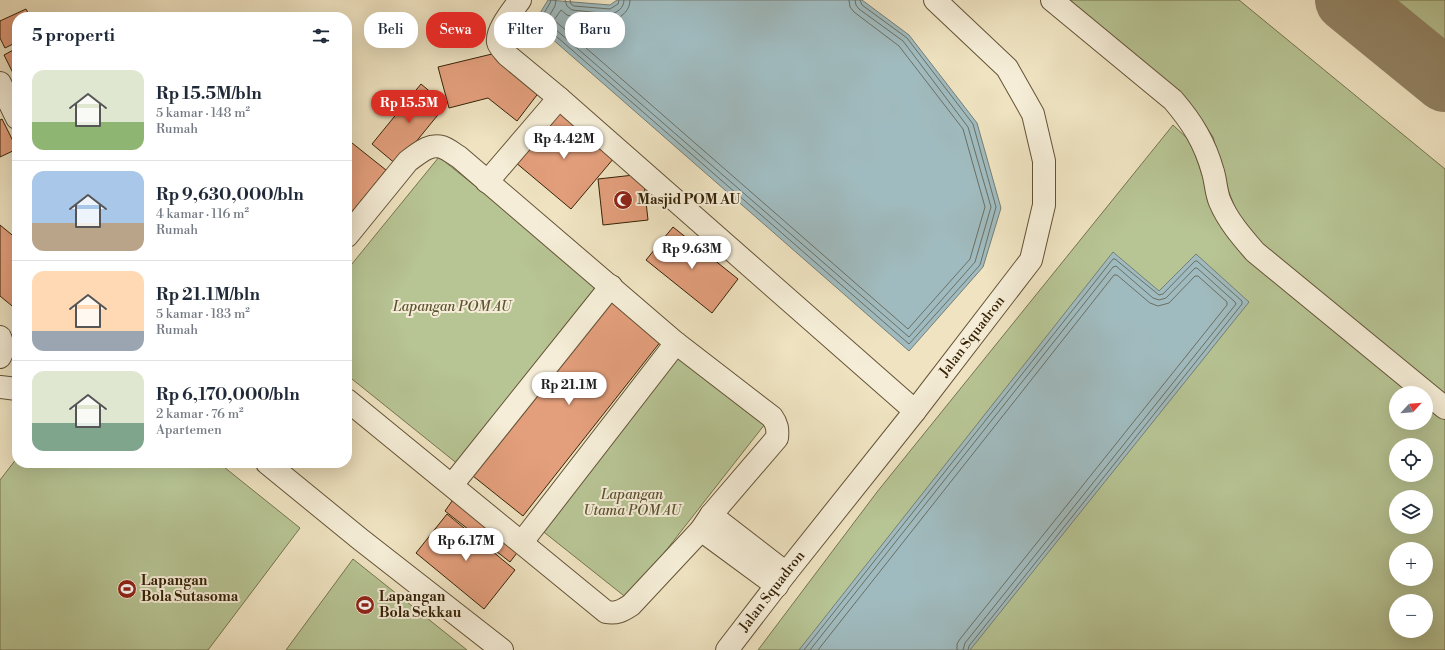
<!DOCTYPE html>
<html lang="id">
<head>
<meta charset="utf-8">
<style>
  body { margin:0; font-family:"Libre Bodoni",serif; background:#f2f2f3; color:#1f2937; height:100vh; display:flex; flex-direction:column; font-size:15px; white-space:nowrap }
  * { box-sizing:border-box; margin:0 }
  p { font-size:13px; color:#747a83 }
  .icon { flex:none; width:22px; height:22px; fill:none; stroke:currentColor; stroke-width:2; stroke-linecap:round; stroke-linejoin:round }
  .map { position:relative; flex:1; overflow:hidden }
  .drawer { position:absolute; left:12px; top:12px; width:340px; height:456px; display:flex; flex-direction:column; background:#fff; border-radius:16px; box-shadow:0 4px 16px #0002 }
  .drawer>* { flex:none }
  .banner { position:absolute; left:364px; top:12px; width:380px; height:36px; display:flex; gap:8px }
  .needle { width:26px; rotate:64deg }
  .controls { position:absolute; left:1389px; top:386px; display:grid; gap:8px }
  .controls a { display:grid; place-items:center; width:44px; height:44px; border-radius:50%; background:#fff; box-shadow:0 4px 16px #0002; font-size:20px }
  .price { position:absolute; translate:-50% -34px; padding:0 9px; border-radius:14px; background:#fff; color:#222; font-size:13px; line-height:26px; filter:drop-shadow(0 1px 2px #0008) }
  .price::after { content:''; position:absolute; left:50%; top:24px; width:12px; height:9px; margin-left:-6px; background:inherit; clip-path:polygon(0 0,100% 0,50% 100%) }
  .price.active { background:#d93025; color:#fff }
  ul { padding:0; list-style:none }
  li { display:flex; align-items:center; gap:12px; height:100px; padding:0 20px }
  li+li { border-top:1px solid #e0e1e3 }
  li span { display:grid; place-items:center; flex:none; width:112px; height:80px; border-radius:12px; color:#555 }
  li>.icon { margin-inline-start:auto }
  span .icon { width:48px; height:48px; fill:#fffc; stroke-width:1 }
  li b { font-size:17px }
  h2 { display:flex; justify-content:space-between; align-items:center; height:48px; padding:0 20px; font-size:17px }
  .chip { padding:0 14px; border-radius:16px; background:#fff; box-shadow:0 4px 16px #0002; font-size:14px; line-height:36px }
  .chip.active { background:#d93025; color:#fff }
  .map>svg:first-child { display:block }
</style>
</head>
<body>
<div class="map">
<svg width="1445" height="650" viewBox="0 0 1445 650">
  <rect width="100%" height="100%" fill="#efe3c1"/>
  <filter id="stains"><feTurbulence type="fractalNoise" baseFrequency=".005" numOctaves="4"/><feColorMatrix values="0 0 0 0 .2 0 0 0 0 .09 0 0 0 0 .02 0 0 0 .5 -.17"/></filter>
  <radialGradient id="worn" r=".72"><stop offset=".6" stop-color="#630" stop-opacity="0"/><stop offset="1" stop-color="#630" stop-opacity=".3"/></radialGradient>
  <g fill="#b7c494" stroke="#76744e" fill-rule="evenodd">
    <polygon points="1064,0 1239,0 1445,169 1445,396 1257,241 1239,217 1228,190 1213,137 1198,115"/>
    <polygon points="1348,0 1445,0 1445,79"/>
    <path d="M1173 125 1191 142 1218 222 1230 240 1246 256 1413 393H1396V423H1426V404L1445 419V650H758L877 492ZM1396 445H1426V475H1396ZM1396 497H1426V527H1396ZM1396 549H1426V579H1396ZM1396 601H1426V631H1396Z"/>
    <polygon points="439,157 601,287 459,465 347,375 347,270"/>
    <polygon points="677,354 765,424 628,599 540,529"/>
    <polygon points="17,458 17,463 219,463 300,528 208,650 0,650 0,480"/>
    <polygon points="353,559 467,650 286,650"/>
  </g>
  <g fill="#a0bbbf" stroke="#767e75">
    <polygon points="548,0 610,5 617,0 862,0 909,35 977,123 1001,208 983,267 909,351 534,23"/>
    <polygon points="1113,252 1159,291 1196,254 1249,302 970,650 799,650"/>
  </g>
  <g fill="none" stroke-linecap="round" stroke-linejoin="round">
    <g stroke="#6b6f63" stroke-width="1">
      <polyline points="551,0 550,3 540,20 541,23 909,344 980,265 996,207 973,124 907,38 862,5 860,0"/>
      <polyline points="556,0 555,6 547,20 547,22 909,337 975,262 991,207 968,127 903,41 859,9 856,5 855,0"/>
      <path d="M565 0 567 6 572 10 610 14C617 13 624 8 624 0"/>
      <polyline points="570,0 571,4 574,6 610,9 618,4 619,0"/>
      <path d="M630 0C630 10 623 16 614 20L573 17 567 15 561 10 554 20 908 329 970 259 985 207 963 129 899 46 854 12 850 7 849 0"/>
      <polyline points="804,650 1113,259 1115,259 1159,295 1163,294 1195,261 1197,261 1242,301 1242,304 969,646 968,650"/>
      <polyline points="810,650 1113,267 1116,266 1153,298 1159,300 1166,298 1195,268 1197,268 1235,302 1236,304 965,643 963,650"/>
      <polyline points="818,650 1114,275 1117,275 1150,303 1158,306 1169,303 1195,276 1198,276 1227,302 1227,305 960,639 957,644 957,650"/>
    </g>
    <polyline stroke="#928364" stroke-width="64" points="1347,0 1445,80"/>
  </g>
  <g fill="#e39e7b" stroke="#362307">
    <polygon points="26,9 30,17 17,17 17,42 5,48 0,38 0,21"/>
    <polygon points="17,48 17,81 4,55"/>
    <polygon points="492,54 540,91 517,121 488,98 449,108 438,67"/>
    <polygon points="421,84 446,105 397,165 372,144"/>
    <polygon points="558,111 614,158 571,209 515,162"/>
    <polygon points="2,119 17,149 0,157 0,120"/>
    <polygon points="347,139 386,170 347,218"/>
    <polygon points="643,174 648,220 603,225 598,179"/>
    <polygon points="0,225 17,239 17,310 0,296"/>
    <polygon points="673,227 738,279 712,313 646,260"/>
    <polygon points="616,296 665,336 523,516 473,476"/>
    <polygon points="457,494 523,545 510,562 445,511"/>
    <polygon points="447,514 515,570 484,609 416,553"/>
  </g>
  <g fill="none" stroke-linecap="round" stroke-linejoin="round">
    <defs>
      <g id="minor">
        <path d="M520 0C513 10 496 30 498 42 499 47 504 51 507 55L559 98 915 411"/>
        <path d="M1052 0 1173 100C1192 122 1205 143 1213 172 1216 182 1216 193 1220 202 1228 221 1242 237 1255 252L1445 408"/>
        <polyline points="0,83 17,118"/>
        <polyline points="487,182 559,98"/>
        <path d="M347 236 408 161C418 154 429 143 442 147 448 149 454 154 459 157L676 343 772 417C777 424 778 429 777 438L711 515 701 530 631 605C622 611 616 614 606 612L347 400"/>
        <polyline points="0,337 4,348 0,357"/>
        <polyline points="0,387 17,389"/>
        <polyline points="267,463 360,539 502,650"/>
        <polyline points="452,485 611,286"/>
        <polyline points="711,515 786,573"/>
        <polyline points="701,530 777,586"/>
        <polyline points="522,542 676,343"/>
        <path id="s1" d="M727 650 786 573 915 411 1031 260 1044 205V161L1033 114 1007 68 935 0"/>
      </g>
    </defs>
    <use href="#minor" stroke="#645336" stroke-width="24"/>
    <use href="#minor" stroke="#f5edd7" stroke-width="22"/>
  </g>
  <defs>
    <symbol id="mosque-disc" viewBox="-11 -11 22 22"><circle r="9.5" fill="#8f2418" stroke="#f5edd7"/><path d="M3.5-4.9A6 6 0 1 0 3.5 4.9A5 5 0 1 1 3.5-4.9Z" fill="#fff"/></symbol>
    <symbol id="stadium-disc" viewBox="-11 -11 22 22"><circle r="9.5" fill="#8f2418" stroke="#f5edd7"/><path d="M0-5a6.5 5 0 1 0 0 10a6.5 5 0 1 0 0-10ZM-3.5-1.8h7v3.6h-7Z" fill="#fff"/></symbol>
  </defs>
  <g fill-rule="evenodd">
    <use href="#mosque-disc" x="612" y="189" width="22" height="22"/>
    <use href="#stadium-disc" x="116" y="578" width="22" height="22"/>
    <use href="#stadium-disc" x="354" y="594" width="22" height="22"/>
  </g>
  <g text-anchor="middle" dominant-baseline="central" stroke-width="4" stroke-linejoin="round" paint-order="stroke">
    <g font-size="14" font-weight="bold" fill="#362307" stroke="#f5edd7" text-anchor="start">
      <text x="637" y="200">Masjid POM AU</text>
      <text x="141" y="581">Lapangan<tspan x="141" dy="16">Bola Sutasoma</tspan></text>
      <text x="379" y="597">Lapangan<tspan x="379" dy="16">Bola Sekkau</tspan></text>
    </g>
    <g font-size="14" font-style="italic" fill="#5d5331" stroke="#f5edd7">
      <text x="452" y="307">Lapangan POM AU</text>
      <text x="632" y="495">Lapangan<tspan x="632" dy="16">Utama POM AU</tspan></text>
    </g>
    <g font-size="14" fill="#362307" stroke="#f5edd7">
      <text stroke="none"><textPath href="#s1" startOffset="398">Jalan Squadron</textPath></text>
      <text stroke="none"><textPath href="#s1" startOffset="74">Jalan Squadron</textPath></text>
    </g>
  </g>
  <rect width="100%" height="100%" filter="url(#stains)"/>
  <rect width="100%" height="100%" fill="url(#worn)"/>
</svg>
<div class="controls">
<a><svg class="needle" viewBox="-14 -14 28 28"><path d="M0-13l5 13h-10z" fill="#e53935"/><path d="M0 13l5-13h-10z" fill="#747a83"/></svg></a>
<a><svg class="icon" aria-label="locate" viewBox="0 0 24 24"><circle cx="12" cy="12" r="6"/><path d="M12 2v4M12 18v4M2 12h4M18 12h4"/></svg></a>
<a><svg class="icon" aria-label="layers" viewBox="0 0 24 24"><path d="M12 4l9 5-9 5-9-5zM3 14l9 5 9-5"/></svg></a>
<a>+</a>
<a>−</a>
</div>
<b class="price active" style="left:409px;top:124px">Rp 15.5M</b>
<b class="price" style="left:564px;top:160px">Rp 4.42M</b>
<b class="price" style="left:692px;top:270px">Rp 9.63M</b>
<b class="price" style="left:569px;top:406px">Rp 21.1M</b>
<b class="price" style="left:466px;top:562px">Rp 6.17M</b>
<div class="banner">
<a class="chip">Beli</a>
<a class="chip active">Sewa</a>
<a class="chip">Filter</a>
<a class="chip">Baru</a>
</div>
<section class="drawer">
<h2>5 properti<svg class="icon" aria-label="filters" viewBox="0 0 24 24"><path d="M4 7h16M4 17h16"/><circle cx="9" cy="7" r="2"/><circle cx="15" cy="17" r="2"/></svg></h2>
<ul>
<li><span style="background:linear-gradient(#dfe7d0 65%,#8fb573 0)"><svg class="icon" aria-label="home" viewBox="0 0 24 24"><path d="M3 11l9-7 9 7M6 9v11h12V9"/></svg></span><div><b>Rp 15.5M/bln</b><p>5 kamar · 148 m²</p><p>Rumah</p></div></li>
<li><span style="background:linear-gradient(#a9c7e8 65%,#b9a48a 0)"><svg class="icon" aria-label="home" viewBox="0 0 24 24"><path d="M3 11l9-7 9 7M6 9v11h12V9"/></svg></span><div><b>Rp 9,630,000/bln</b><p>4 kamar · 116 m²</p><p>Rumah</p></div></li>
<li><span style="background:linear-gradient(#ffd9b3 75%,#9aa5b1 0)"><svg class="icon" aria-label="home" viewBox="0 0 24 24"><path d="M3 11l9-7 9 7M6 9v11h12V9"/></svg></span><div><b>Rp 21.1M/bln</b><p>5 kamar · 183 m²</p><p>Rumah</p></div></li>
<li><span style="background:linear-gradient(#dfe7d0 65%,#7fa58c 0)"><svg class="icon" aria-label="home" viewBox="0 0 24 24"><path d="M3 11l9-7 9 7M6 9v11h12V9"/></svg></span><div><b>Rp 6,170,000/bln</b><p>2 kamar · 76 m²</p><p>Apartemen</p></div></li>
</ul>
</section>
</div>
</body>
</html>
